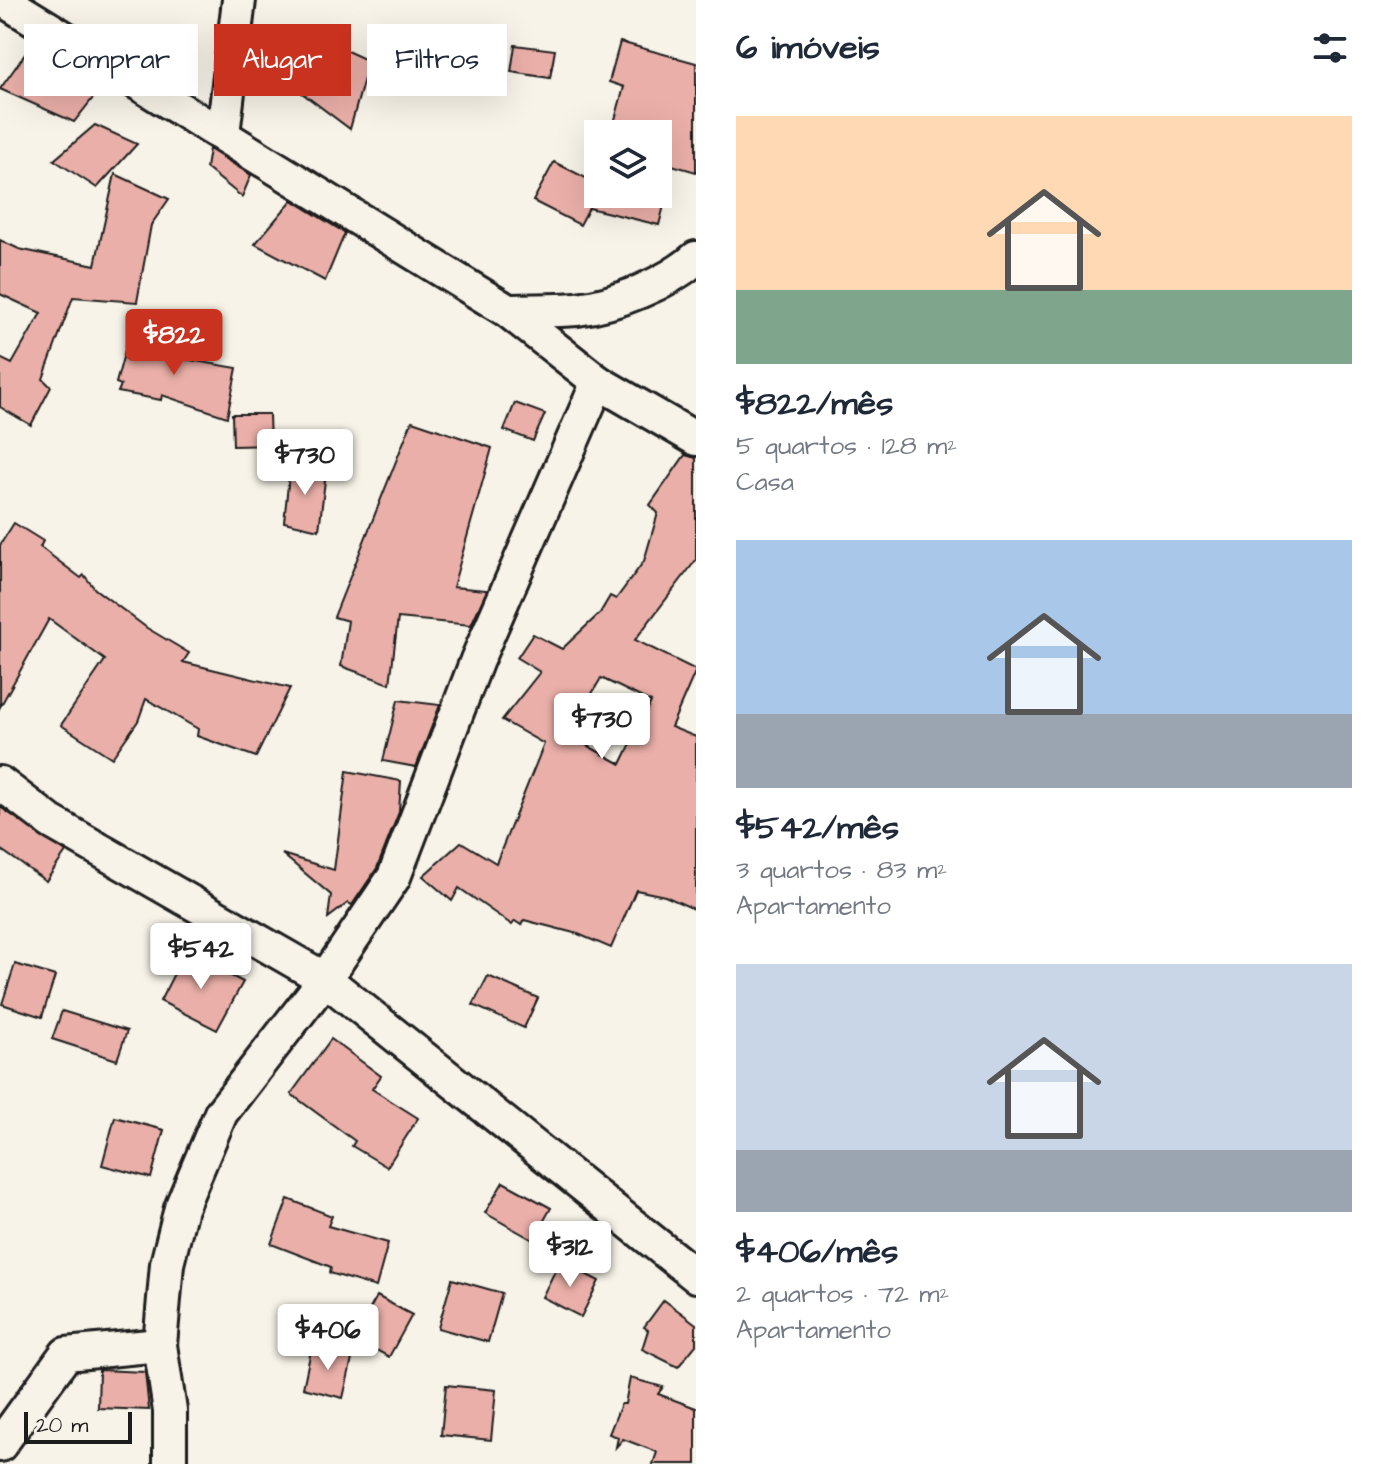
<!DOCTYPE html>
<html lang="pt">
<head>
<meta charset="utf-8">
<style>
  body { margin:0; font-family:"Architects Daughter",sans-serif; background:#f6f6f7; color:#1f2937; height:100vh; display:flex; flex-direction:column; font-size:30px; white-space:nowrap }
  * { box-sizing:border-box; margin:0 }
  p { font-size:26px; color:#747a83 }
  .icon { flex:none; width:44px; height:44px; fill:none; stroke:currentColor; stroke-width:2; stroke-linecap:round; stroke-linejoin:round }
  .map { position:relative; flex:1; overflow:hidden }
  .panel { display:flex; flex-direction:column; background:#fff; width:696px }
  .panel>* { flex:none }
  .top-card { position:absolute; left:24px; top:24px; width:552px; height:72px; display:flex; gap:16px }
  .buttons { position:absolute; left:584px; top:120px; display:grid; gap:16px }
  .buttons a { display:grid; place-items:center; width:88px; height:88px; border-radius:0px; background:#fff; box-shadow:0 8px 32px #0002; font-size:40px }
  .scale { position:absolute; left:24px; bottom:20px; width:108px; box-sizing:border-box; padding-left:8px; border:4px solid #1c1c1c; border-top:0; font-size:22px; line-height:28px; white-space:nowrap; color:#1c1c1c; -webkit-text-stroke:6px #f7f3e8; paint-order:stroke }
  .price { position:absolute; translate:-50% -68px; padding:0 18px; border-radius:8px; background:#fff; color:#222; font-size:26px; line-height:52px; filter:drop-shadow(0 2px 4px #0008) }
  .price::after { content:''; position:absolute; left:50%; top:48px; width:24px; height:18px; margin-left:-12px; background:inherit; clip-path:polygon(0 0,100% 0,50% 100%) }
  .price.selected { background:#c8321e; color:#fff }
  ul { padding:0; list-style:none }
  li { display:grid; align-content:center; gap:16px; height:424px; padding:0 40px }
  li span { display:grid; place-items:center; height:248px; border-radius:0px; color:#555 }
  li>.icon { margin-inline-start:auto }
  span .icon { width:144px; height:144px; fill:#fffc; stroke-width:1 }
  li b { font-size:34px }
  h2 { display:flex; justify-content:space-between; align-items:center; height:96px; padding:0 40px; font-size:34px }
  .pill { padding:0 28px; border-radius:0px; background:#fff; box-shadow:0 8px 32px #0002; font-size:28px; line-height:72px }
  .pill.selected { background:#c8321e; color:#fff }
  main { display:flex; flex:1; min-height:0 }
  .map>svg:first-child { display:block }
</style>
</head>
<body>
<main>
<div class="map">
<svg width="696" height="1464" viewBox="0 0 696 1464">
  <rect width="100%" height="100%" fill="#f7f3e8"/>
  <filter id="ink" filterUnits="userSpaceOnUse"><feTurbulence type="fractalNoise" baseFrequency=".0125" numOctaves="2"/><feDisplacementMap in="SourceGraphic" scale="16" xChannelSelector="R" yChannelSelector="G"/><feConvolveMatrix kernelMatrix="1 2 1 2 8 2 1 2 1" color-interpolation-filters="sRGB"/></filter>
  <g filter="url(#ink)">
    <g fill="#eaafa8" stroke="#1c1c1c" stroke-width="2" fill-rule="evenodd">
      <polygon points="299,29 369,61 350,129 274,72"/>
      <polygon points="620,42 696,63 696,172 658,161 658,134 611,134 624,87 609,82"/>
      <polygon points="515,45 555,50 550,78 511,72"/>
      <polygon points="28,50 49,57 50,51 104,84 74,122 0,89"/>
      <polygon points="95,125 137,144 97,188 54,160"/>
      <polygon points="209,149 251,175 242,197 206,168"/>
      <polygon points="554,162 598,184 598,194 667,194 659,225 589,208 580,225 533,201"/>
      <polygon points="115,174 169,199 151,225 137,302 73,297 43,379 51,387 31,425 0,407 0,358 12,364 41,313 0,294 0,240 19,249 95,265"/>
      <polygon points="292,200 345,233 325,281 255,244"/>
      <polygon points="130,332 174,348 172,357 237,368 227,417 162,395 161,400 118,392 121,385 116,383"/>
      <polygon points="515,403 545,414 533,441 504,430"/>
      <polygon points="232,414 269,414 270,445 233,446"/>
      <polygon points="412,421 492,448 453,587 487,590 471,625 398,618 390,684 341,666 348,621 334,617"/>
      <path d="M685 455 696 458V560L635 640 696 670 671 727 696 737V910L665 896 636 890 611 948 578 934 524 920 521 925 515 921 512 925 459 888 452 901 423 876 461 842 496 863 544 744 502 720 540 672 517 658 533 634 562 649 600 613 610 596 616 599 644 561 658 513 650 505ZM601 678 651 702 621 764 568 735Z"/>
      <polygon points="290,466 326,472 319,530 284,522"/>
      <polygon points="14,523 43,541 40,547 81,578 84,575 95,589 147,628 189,653 183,662 290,688 256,757 197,736 198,729 146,699 138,721 112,758 61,725 105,660 49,619 0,707 0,545"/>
      <polygon points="398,700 440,705 416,767 383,761"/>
      <polygon points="347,771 401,781 399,812 377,868 352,905 348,903 328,918 331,895 282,854 334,870"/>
      <polygon points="0,807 66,852 46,881 0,849"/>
      <polygon points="185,952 243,982 217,1030 160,1001"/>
      <polygon points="15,964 55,976 42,1017 2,1004"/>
      <polygon points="488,976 538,998 524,1028 473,1005"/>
      <polygon points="62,1011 127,1031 117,1060 52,1039"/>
      <polygon points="331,1039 381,1076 372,1089 418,1118 387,1167 352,1146 355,1141 291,1094"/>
      <polygon points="115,1117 164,1130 151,1178 102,1165"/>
      <polygon points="503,1182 551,1208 533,1240 485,1213"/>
      <polygon points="288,1199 332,1216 328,1226 388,1243 376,1287 330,1273 331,1267 271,1244"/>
      <polygon points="560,1261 599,1281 581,1317 542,1297"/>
      <polygon points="452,1279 502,1293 488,1342 438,1328"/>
      <polygon points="377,1296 412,1315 389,1357 354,1338"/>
      <polygon points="664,1300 696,1324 696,1345 678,1367 642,1349 648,1330 644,1327"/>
      <polygon points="312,1346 353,1355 343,1398 303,1388"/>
      <polygon points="99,1370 145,1372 149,1410 98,1408"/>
      <polygon points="630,1378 663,1387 658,1394 696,1408 696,1464 653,1464 657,1452 623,1439 616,1447 618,1437 609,1434 621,1404 625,1404"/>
      <polygon points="446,1385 496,1390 491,1440 441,1435"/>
    </g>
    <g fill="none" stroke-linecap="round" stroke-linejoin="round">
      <defs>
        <g id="street">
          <polyline points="3,0 508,311 598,382 696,439"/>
          <polyline points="223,134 239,0"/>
          <path d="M508 311C531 310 554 311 577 309 615 305 668 283 696 258"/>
          <polyline points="0,783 51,822 325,979 696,1276"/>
          <polyline points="0,1445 66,1354 160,1345"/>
          <polyline points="170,1464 170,1411 160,1345 167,1264 181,1208 221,1113 325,979 394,877 477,660 598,382"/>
        </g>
      </defs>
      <use href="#street" stroke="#1c1c1c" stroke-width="38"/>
      <use href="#street" stroke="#f7f3e8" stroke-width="32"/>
    </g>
  </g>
</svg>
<div class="buttons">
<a><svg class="icon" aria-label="layers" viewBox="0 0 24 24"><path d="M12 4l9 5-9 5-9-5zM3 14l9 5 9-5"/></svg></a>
</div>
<div class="scale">20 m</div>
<b class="price selected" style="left:174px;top:377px">$822</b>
<b class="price" style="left:305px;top:497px">$730</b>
<b class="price" style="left:602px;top:761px">$730</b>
<b class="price" style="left:201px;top:991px">$542</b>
<b class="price" style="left:570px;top:1289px">$312</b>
<b class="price" style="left:328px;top:1372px">$406</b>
<div class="top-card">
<a class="pill">Comprar</a>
<a class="pill selected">Alugar</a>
<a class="pill">Filtros</a>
</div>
</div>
<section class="panel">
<h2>6 imóveis<svg class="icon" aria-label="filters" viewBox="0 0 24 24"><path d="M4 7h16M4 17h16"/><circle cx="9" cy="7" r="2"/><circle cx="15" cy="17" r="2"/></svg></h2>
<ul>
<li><span style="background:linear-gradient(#ffd9b3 70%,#7fa58c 0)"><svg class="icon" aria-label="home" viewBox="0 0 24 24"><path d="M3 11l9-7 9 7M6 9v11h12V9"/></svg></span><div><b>$822/mês</b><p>5 quartos · 128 m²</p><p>Casa</p></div></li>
<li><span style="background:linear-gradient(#a9c7e8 70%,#9aa5b1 0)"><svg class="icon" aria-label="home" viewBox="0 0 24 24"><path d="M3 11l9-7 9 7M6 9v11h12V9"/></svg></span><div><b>$542/mês</b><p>3 quartos · 83 m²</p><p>Apartamento</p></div></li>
<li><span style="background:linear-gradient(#c9d6e8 75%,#9aa5b1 0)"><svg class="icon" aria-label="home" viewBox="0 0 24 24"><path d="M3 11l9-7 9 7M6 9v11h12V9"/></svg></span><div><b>$406/mês</b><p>2 quartos · 72 m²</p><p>Apartamento</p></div></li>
</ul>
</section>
</main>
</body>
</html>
